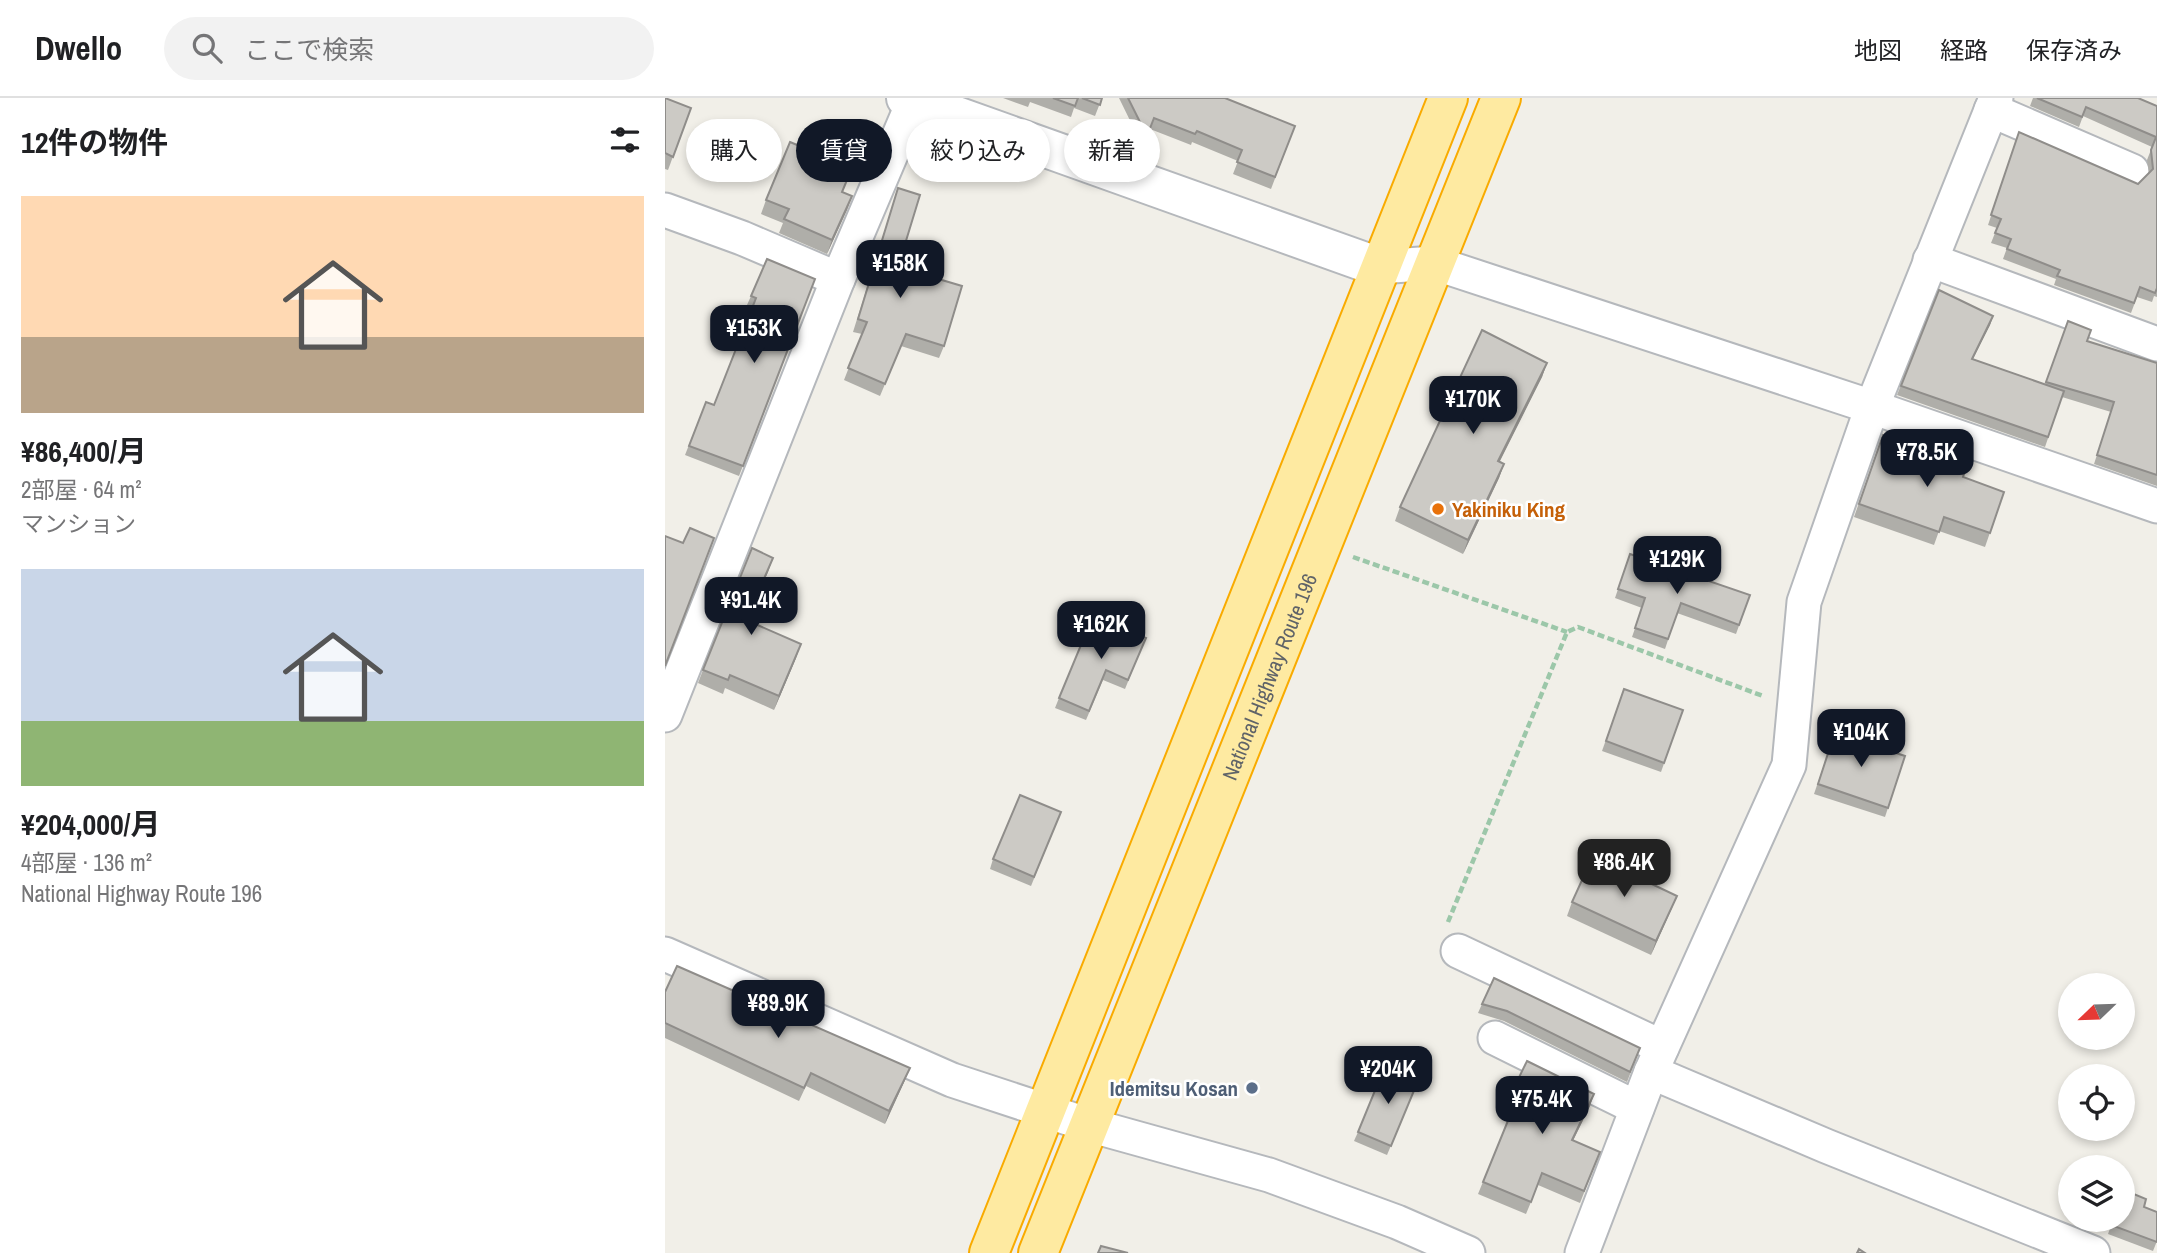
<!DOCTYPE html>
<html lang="ja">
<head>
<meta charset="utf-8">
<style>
  body { margin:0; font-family:"Archivo Narrow","Noto Sans JP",sans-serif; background:#f2f2f2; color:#202124; height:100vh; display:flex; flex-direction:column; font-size:26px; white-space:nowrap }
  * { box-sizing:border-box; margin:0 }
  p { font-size:23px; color:#757577 }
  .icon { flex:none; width:38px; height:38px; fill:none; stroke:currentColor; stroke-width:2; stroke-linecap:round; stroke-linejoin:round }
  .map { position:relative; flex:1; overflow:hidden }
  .panel { display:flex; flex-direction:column; background:#fff; width:665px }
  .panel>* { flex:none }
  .top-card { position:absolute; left:21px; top:21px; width:665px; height:63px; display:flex; gap:14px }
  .needle { width:46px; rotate:247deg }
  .tools { position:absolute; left:1393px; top:875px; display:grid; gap:14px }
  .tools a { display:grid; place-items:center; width:77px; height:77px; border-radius:50%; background:#fff; box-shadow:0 4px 10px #0003; font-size:35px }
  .price { position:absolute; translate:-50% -60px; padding:0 16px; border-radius:14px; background:#111827; color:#fff; font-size:23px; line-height:46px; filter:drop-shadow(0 2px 4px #0008) }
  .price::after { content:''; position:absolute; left:50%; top:42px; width:21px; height:16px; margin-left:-10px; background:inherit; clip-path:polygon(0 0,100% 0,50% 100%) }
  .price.active { background:#222; color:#fff }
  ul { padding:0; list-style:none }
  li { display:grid; align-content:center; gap:14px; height:371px; padding:0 21px }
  li span { display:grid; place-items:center; height:217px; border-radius:0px; color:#555 }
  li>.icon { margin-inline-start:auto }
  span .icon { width:126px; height:126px; fill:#fffc; stroke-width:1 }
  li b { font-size:30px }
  h2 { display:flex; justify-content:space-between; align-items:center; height:84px; padding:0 21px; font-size:30px }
  .tag { padding:0 24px; border-radius:32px; background:#fff; box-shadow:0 4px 10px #0003; font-size:24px; line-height:63px }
  .tag.active { background:#111827; color:#fff }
  header { display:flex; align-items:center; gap:42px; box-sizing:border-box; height:98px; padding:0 35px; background:#fff; border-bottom:2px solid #e0e0e0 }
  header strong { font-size:33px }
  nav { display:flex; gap:38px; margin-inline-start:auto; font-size:24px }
  .search { width:490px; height:63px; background:#f2f2f2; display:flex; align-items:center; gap:18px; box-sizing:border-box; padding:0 24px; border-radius:38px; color:#757577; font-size:26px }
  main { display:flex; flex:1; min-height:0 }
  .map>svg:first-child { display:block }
</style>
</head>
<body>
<header>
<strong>Dwello</strong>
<div class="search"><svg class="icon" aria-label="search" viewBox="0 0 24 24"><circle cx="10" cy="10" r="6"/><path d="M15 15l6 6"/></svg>ここで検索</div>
<nav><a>地図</a><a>経路</a><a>保存済み</a></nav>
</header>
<main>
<section class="panel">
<h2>12件の物件<svg class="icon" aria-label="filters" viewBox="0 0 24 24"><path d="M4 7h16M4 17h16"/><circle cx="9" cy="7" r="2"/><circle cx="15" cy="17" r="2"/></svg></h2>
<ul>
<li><span style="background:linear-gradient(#ffd9b3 65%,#b9a48a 0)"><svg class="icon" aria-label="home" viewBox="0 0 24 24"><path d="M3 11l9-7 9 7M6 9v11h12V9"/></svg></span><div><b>¥86,400/月</b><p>2部屋 · 64 m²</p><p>マンション</p></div></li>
<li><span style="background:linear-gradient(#c9d6e8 70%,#8fb573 0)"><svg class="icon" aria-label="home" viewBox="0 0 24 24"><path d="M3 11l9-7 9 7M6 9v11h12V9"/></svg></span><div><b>¥204,000/月</b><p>4部屋 · 136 m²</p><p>National Highway Route 196</p></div></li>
</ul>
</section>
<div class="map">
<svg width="1492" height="1155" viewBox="0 0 1492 1155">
  <rect width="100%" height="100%" fill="#f1efe8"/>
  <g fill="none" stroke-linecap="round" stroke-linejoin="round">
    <defs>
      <g id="minor">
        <polyline points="1326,12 1467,73"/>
        <polyline points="0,112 77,140 173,181"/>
        <polyline points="1265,162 1492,246"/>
        <polyline points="714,169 769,165 1207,309 1492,408"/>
        <polyline points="0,617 173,181 250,0"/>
        <polyline points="793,853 997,949"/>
        <polyline points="0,856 287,982 424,1027 604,1077 732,1124 803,1155"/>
        <polyline points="830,940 972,1010"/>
        <polyline points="986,974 1161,1048 1428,1155"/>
        <polyline points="917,1155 986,974 1124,667 1139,504 1207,309 1331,0"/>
      </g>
      <polyline id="tertiary" points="241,0 714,169"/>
      <g id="trunk">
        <polyline points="324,1155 783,0"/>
        <path id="s1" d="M373 1155 836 0"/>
      </g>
    </defs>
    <use href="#minor" stroke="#b5b8bc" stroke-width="37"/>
    <use href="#tertiary" stroke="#b5b8bc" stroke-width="42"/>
    <use href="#trunk" stroke="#f9ab00" stroke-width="42"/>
    <g stroke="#9cc7a9" stroke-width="4.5" stroke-dasharray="7 3.5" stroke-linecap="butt">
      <polyline points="688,459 902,534"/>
      <polyline points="783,824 902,534 913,529 1098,598"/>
    </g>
    <use href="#minor" stroke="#fff" stroke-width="33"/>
    <use href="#tertiary" stroke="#fff" stroke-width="38"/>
    <use href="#trunk" stroke="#feeaa1" stroke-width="38"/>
  </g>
  <g fill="#afaea9">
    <polygon points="0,0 26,10 3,72 0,71"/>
    <polygon points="338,0 437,0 430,18 409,10 406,19 365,4 363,9"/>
    <polygon points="454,0 560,0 630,28 606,91 568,76 573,63 527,44 526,47 485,31 478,49"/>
    <polygon points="1368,0 1473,0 1492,8 1492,199 1489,198 1487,204 1472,199 1466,215 1389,187 1391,181 1338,161 1342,150 1326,145 1332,130 1323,127 1354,34 1473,86 1484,75 1482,62 1487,49 1418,18 1414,29 1365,8"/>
    <polygon points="233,90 233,169 279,248 274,260 236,248 215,298 179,282 197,236 188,234"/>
    <polygon points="177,94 187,98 162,156 114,135 118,125 96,116 101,102"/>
    <polygon points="150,181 74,378 20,357 41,304 49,307 87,210 82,207 86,198"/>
    <polygon points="1274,192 1328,218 1325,227 1308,261 1380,286 1403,223 1422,243 1492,265 1492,388 1429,366 1446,314 1397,299 1380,349 1232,297"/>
    <polygon points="882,265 877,279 834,364 839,366 834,380 798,456 730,423 735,409"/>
    <polygon points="1218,337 1298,379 1339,394 1320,449 1274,433 1269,447 1189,419"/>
    <polygon points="965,456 1085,497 1071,536 1012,515 1000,551 967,539 977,510 950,500"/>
    <polygon points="108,460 82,523 131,560 109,612 60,590 58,596 33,585 38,572"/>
    <polygon points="477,549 460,591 438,582 421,622 390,610 394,600"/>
    <polygon points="959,591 1018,612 996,674 937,653"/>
    <polygon points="1169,637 1240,658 1220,719 1149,696"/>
    <polygon points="392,724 366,788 325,771 328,761"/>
    <polygon points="1012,798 1006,812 986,857 902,818 907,804"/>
    <polygon points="0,894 240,982 220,1026 141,988 134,1003 0,940"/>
    <polygon points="817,906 975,950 962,984 839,923 813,915"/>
    <polygon points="753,983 722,1057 689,1043 693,1034"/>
    <polygon points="844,1000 925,1008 908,1043 935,1054 915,1105 873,1087 861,1116 813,1096 846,1015 839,1012"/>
    <polygon points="1479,1109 1492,1143 1488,1153 1443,1136 1448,1122"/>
  </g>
  <g fill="#8f8d8a">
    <polygon points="187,98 182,112 162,156 167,142"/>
    <polygon points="1328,218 1325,227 1303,270 1307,261"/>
    <polygon points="882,265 877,279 828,377 833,363"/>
    <polygon points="839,366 834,380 798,456 803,442"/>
    <polygon points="108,460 103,474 76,536 81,522"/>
    <polygon points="136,546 131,560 109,612 114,598"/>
    <polygon points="1012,798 1006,812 986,857 991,843"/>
    <polygon points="245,970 240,982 220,1026 224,1013"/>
    <polygon points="929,996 925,1008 902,1054 907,1042"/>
  </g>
  <g fill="#cccac5" stroke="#8f8d8a" stroke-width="2">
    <polygon points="0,0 26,10 8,59 0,55"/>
    <polygon points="388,0 413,0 410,8"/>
    <polygon points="417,0 437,0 435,7"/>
    <polygon points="463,0 560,0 630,28 610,79 572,64 577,52 532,33 530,36 489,20 482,38"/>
    <polygon points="1372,0 1473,0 1492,8 1492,190 1490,195 1475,189 1469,205 1392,178 1395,172 1342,151 1346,141 1330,135 1336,121 1326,117 1354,34 1473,86 1488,71 1486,52 1491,39 1421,9 1417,19"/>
    <polygon points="125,44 187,70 177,94 187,98 167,142 119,121 124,111 101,102"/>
    <polygon points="233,90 255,97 233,169 297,188 279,248 241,236 220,286 183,270 202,224 193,221"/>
    <polygon points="102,161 150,181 78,368 24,348 41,304 49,307 91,200 86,198"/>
    <polygon points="1274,192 1328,218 1307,261 1399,293 1383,339 1236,288"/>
    <polygon points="1403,223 1426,232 1422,243 1492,265 1492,377 1432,357 1449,304 1381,284"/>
    <polygon points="817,232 882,265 833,363 839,366 803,442 735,409"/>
    <polygon points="1218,337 1302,367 1298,379 1339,394 1325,435 1279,419 1274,434 1194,406"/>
    <polygon points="25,430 49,440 0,568 0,438 18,445"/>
    <polygon points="87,450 108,460 81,522 136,546 114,598 65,577 63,582 38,572"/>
    <polygon points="965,456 1085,497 1074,527 1016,505 1003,541 970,530 980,500 953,491"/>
    <polygon points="428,518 481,540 463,582 441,572 424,613 394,600"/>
    <polygon points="959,591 1018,612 999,665 941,643"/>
    <polygon points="1179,629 1203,638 1200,645 1240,658 1223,710 1153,686 1169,637 1175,640"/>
    <polygon points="355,697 396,714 369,779 328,761"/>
    <polygon points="928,758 1012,798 991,843 907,804"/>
    <polygon points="12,868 245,970 224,1013 146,975 139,990 0,925 0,894"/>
    <polygon points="829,880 975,950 965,974 842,913 817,906"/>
    <polygon points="862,963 929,996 907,1042 935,1054 919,1093 877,1075 866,1104 818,1084 851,1003 844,1000"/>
    <polygon points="720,968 753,983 726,1048 693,1034"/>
    <polygon points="1459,1092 1481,1101 1479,1109 1492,1114 1492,1144 1446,1127 1448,1122 1458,1122 1458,1095"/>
    <polygon points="436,1148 463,1155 433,1155"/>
    <polygon points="1194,1151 1200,1155 1192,1155"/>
  </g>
  <circle fill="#e8710a" stroke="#fff" stroke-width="2.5" cx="773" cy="411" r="7"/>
  <circle fill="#5c6f8a" stroke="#fff" stroke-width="2.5" cx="587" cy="990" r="7"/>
  <g text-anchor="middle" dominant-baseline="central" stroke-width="5" stroke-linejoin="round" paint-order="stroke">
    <g font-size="21" font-weight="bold" fill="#c56008" stroke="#fff" text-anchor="start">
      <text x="787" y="411">Yakiniku King</text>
    </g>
    <g font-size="21" fill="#5f6368" stroke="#fff">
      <text stroke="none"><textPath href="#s1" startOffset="621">National Highway Route 196</textPath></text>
    </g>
    <g font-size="21" font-weight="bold" fill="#4e5e75" stroke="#fff" text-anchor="end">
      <text x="573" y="990">Idemitsu Kosan</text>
    </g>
  </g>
</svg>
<div class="tools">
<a><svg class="needle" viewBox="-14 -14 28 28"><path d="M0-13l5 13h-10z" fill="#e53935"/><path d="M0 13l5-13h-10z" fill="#757577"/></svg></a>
<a><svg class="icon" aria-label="locate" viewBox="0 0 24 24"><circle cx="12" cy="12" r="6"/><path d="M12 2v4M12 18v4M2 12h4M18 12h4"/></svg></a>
<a><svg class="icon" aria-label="layers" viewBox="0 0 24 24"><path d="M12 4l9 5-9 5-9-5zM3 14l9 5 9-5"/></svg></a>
</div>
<b class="price" style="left:235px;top:202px">¥158K</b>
<b class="price" style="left:89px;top:267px">¥153K</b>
<b class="price" style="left:808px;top:338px">¥170K</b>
<b class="price" style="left:1262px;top:391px">¥78.5K</b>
<b class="price" style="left:1012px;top:498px">¥129K</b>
<b class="price" style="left:86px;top:539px">¥91.4K</b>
<b class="price" style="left:436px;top:563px">¥162K</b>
<b class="price" style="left:1196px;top:671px">¥104K</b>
<b class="price active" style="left:959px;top:801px">¥86.4K</b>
<b class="price" style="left:113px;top:942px">¥89.9K</b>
<b class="price" style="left:723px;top:1008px">¥204K</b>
<b class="price" style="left:877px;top:1038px">¥75.4K</b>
<div class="top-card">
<a class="tag">購入</a>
<a class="tag active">賃貸</a>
<a class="tag">絞り込み</a>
<a class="tag">新着</a>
</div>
</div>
</main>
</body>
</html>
